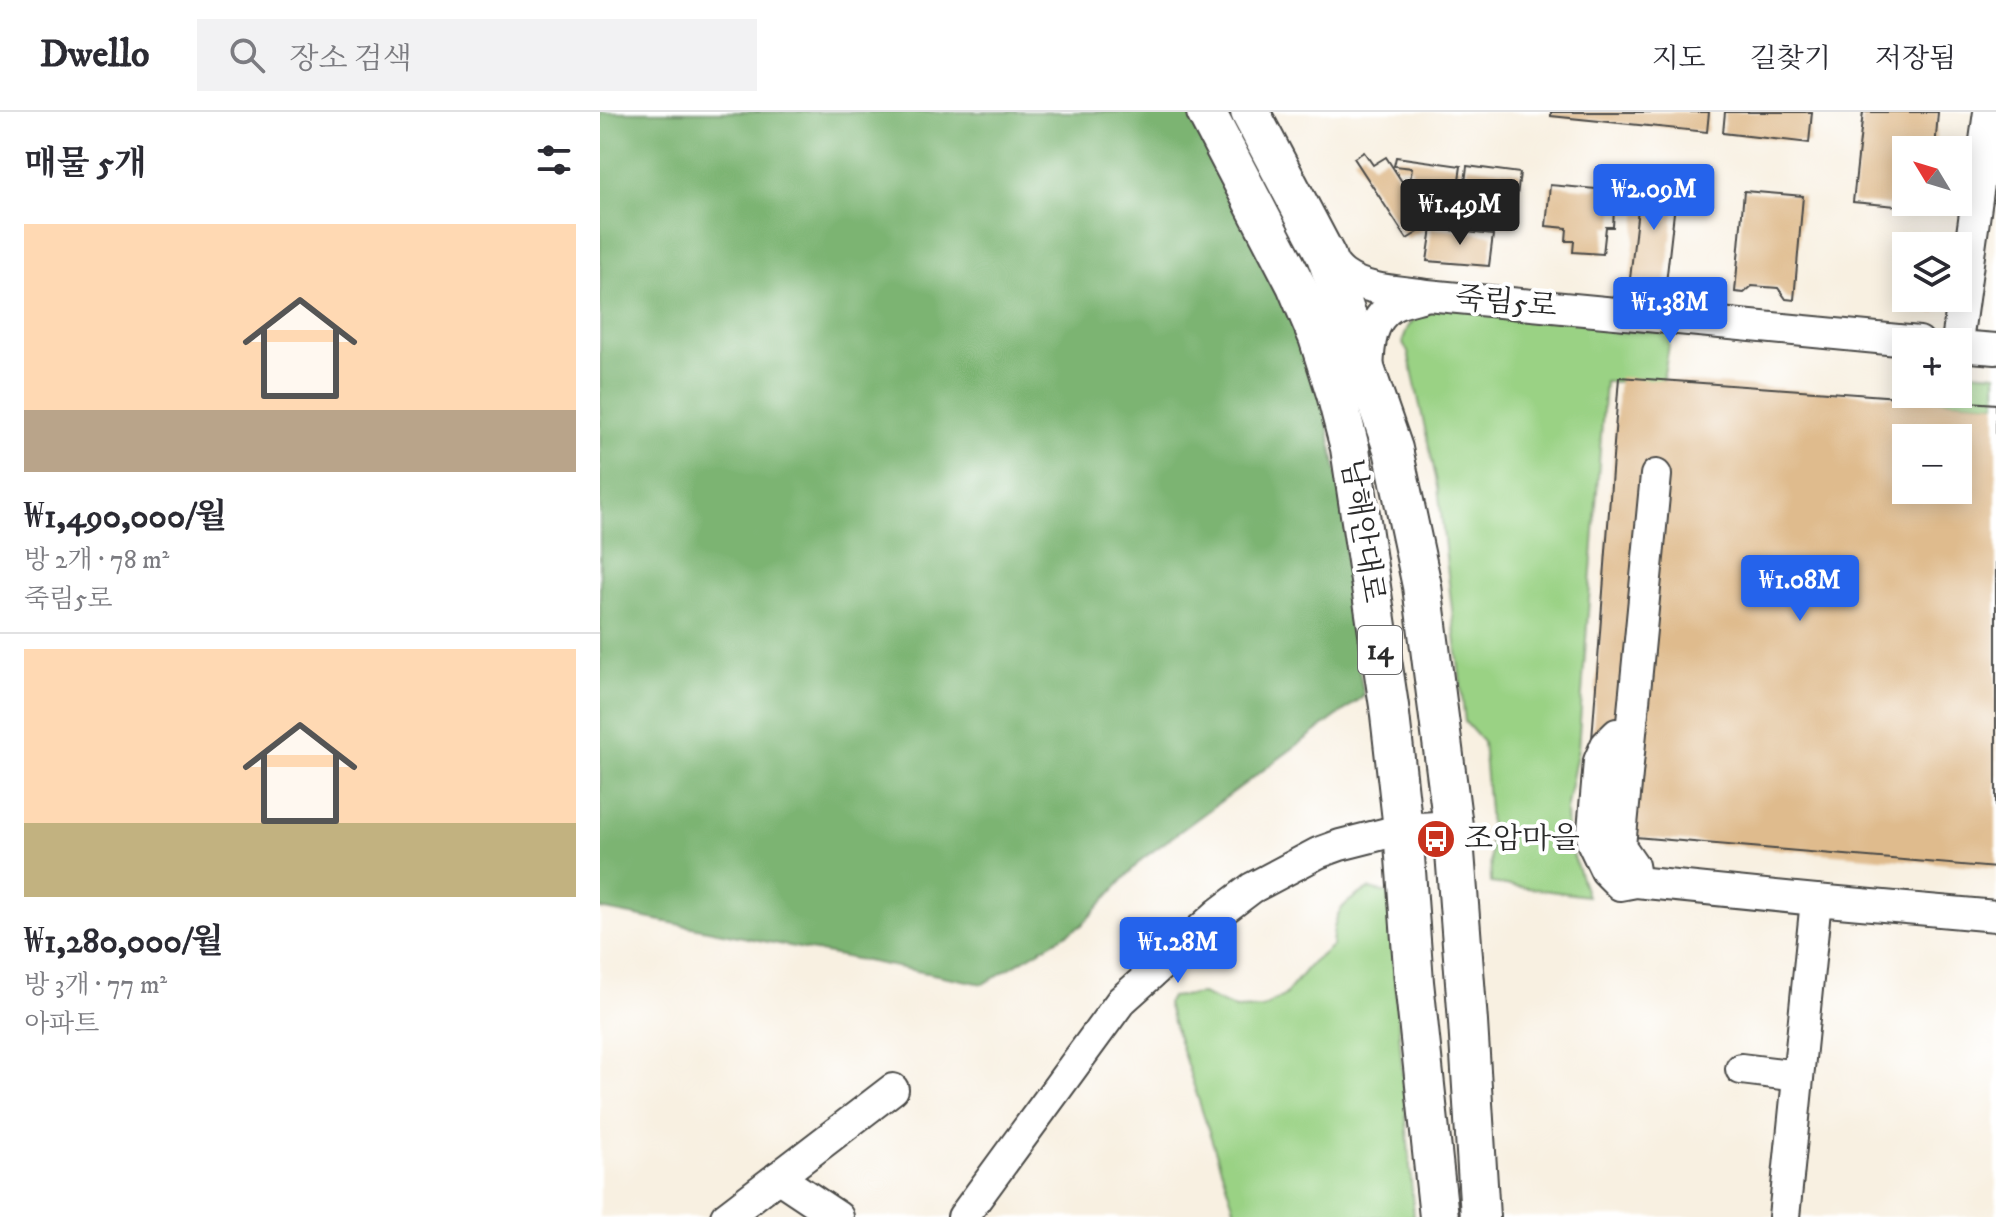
<!DOCTYPE html>
<html lang="ko">
<head>
<meta charset="utf-8">
<style>
  body { margin:0; font-family:"IM FELL DW Pica","Noto Serif KR",serif; background:#f2f2f3; color:#2b2b33; height:100vh; display:flex; flex-direction:column; font-size:30px; white-space:nowrap }
  * { box-sizing:border-box; margin:0 }
  p { font-size:26px; color:#7c7c81 }
  .icon { flex:none; width:44px; height:44px; fill:none; stroke:currentColor; stroke-width:2; stroke-linecap:round; stroke-linejoin:round }
  .map { position:relative; flex:1; overflow:hidden }
  .sheet { display:flex; flex-direction:column; background:#fff; width:600px }
  .sheet>* { flex:none }
  .needle { width:52px; rotate:308deg }
  .tools { position:absolute; left:1292px; top:24px; display:grid; gap:16px }
  .tools a { display:grid; place-items:center; width:80px; height:80px; border-radius:0px; background:#fff; box-shadow:0 4px 20px #0003; font-size:40px }
  .price { position:absolute; translate:-50% -68px; padding:0 18px; border-radius:8px; background:#2563eb; color:#fff; font-size:26px; line-height:52px; filter:drop-shadow(0 2px 4px #0008) }
  .price::after { content:''; position:absolute; left:50%; top:48px; width:24px; height:18px; margin-left:-12px; background:inherit; clip-path:polygon(0 0,100% 0,50% 100%) }
  .price.selected { background:#222; color:#fff }
  ul { padding:0; list-style:none }
  li { display:grid; align-content:center; gap:16px; height:424px; padding:0 24px }
  li+li { border-top:2px solid #e1e1e2 }
  li span { display:grid; place-items:center; height:248px; border-radius:0px; color:#555 }
  li>.icon { margin-inline-start:auto }
  span .icon { width:144px; height:144px; fill:#fffc; stroke-width:1 }
  li b { font-size:34px }
  h2 { display:flex; justify-content:space-between; align-items:center; height:96px; padding:0 24px; font-size:34px }
  header { display:flex; align-items:center; gap:48px; box-sizing:border-box; height:112px; padding:0 40px; background:#fff; border-bottom:2px solid #e1e1e2 }
  header strong { font-size:38px }
  nav { display:flex; gap:44px; margin-inline-start:auto; font-size:28px }
  .search { width:560px; height:72px; background:#f2f2f3; display:flex; align-items:center; gap:20px; box-sizing:border-box; padding:0 28px; border-radius:0px; color:#7c7c81; font-size:30px }
  main { display:flex; flex:1; min-height:0 }
  .map>svg:first-child { display:block }
</style>
</head>
<body>
<header>
<strong>Dwello</strong>
<div class="search"><svg class="icon" aria-label="search" viewBox="0 0 24 24"><circle cx="10" cy="10" r="6"/><path d="M15 15l6 6"/></svg>장소 검색</div>
<nav><a>지도</a><a>길찾기</a><a>저장됨</a></nav>
</header>
<main>
<section class="sheet">
<h2>매물 5개<svg class="icon" aria-label="filters" viewBox="0 0 24 24"><path d="M4 7h16M4 17h16"/><circle cx="9" cy="7" r="2"/><circle cx="15" cy="17" r="2"/></svg></h2>
<ul>
<li><span style="background:linear-gradient(#ffd9b3 75%,#b9a48a 0)"><svg class="icon" aria-label="home" viewBox="0 0 24 24"><path d="M3 11l9-7 9 7M6 9v11h12V9"/></svg></span><div><b>₩1,490,000/월</b><p>방 2개 · 78 m²</p><p>죽림5로</p></div></li>
<li><span style="background:linear-gradient(#ffd9b3 70%,#c2b280 0)"><svg class="icon" aria-label="home" viewBox="0 0 24 24"><path d="M3 11l9-7 9 7M6 9v11h12V9"/></svg></span><div><b>₩1,280,000/월</b><p>방 3개 · 77 m²</p><p>아파트</p></div></li>
</ul>
</section>
<div class="map">
<svg width="1396" height="1105" viewBox="0 0 1396 1105">
  <rect width="100%" height="100%" fill="#fff"/>
  <filter id="ink" filterUnits="userSpaceOnUse"><feTurbulence type="fractalNoise" baseFrequency=".0125" numOctaves="2"/><feDisplacementMap in="SourceGraphic" scale="16" xChannelSelector="R" yChannelSelector="G"/><feConvolveMatrix kernelMatrix="1 2 1 2 8 2 1 2 1" color-interpolation-filters="sRGB"/></filter>
  <filter id="wash" filterUnits="userSpaceOnUse"><feTurbulence type="fractalNoise" baseFrequency=".006" numOctaves="4" result="noise"/><feDisplacementMap in="SourceGraphic" scale="32" xChannelSelector="R" yChannelSelector="G"/><feGaussianBlur stdDeviation="1.8" result="paint"/><feColorMatrix in="noise" values="0 0 0 0 0 0 0 0 0 0 0 0 0 0 0 0 0 1.4 0 .05"/><feComposite in="paint" operator="in"/></filter>
  <g filter="url(#wash)">
    <rect width="100%" height="100%" fill="#f8f0e1"/>
    <g fill="#9ad284" stroke="#627e58" stroke-width="2">
      <path d="M828 192 1071 221 1063 269 1005 270 978 636 966 698 967 725 987 784 891 771 889 699 883 630 865 610 838 375 808 240 803 231C806 211 816 207 828 192Z"/>
      <polygon points="1358,259 1396,262 1396,292 1322,287 1322,282 1358,282"/>
      <path d="M769 777 788 781 814 1105H637L567 892 571 885 602 882 636 897 662 896 685 883 708 855 732 834C734 800 740 792 769 777Z"/>
    </g>
    <polygon fill="#7bb472" stroke="#53704e" stroke-width="2" points="0,0 598,0 719,266 746,412 746,490 764,584 541,748 482,813 383,872 0,797"/>
    <g id="blocks">
      <g fill="#dfbb8d" fill-rule="evenodd">
        <polygon points="951,0 1109,0 1107,20 951,4"/>
        <polygon points="1125,0 1212,0 1209,31 1123,21"/>
        <polygon points="1263,0 1338,0 1335,38 1306,38 1306,90 1330,90 1329,97 1253,90"/>
        <polygon points="764,40 773,53 786,45 830,113 807,127 754,46"/>
        <polygon points="796,45 861,54 858,75 810,69 812,56 794,54"/>
        <polygon points="867,54 920,61 913,115 893,112 897,82 864,79"/>
        <polygon points="1018,65 1029,91 1014,97 1013,115 1006,115 1003,142 973,140 974,129 966,129 967,116 946,114 950,73 996,77 997,73"/>
        <polygon points="1041,70 1077,74 1066,171 1030,167"/>
        <polygon points="1144,79 1203,84 1194,188 1186,187 1178,176 1152,174 1144,181 1135,180"/>
        <polygon points="832,116 893,123 889,154 827,149"/>
        <polygon points="1304,170 1306,170 1306,186 1347,186 1335,201 1300,196"/>
        <path d="M1019 265 1396 292V756L1012 723 989 668ZM1306 326H1358V378H1306Z"/>
      </g>
    </g>
  </g>
  <g filter="url(#ink)">
    <use href="#blocks" fill-opacity="0" stroke="#4a4946" stroke-width="2"/>
    <g fill="none" stroke-linecap="round" stroke-linejoin="round">
      <defs>
        <g id="minor">
          <path d="M726 144C732 150 737 158 744 163 766 179 801 179 827 183L1319 230"/>
          <polyline points="1357,230 1389,0"/>
          <polyline points="1358,234 1396,237"/>
          <path d="M768 260C769 237 769 208 793 194 802 189 815 187 825 184"/>
          <polyline points="1017,622 1006,633 999,649 992,730 1006,759 1020,773 1036,770 1216,788"/>
          <polyline points="1036,770 1033,753 1020,734 1056,363"/>
          <polyline points="1141,957 1198,964"/>
          <polyline points="178,1065 238,1105"/>
          <polyline points="126,1105 293,977"/>
          <polyline points="363,1105 521,889 619,801 652,776 718,741 740,733 803,717 853,714"/>
          <polyline points="1184,1105 1216,788 1396,804"/>
        </g>
        <g id="major">
          <polyline points="606,0 696,173 718,225 736,282 750,336 789,594 803,717 814,870 839,1105"/>
          <polyline points="650,0 726,144 793,337 822,474 853,714 868,910 880,1105"/>
        </g>
      </defs>
      <use href="#minor" stroke="#4a4946" stroke-width="34"/>
      <use href="#major" stroke="#4a4946" stroke-width="42"/>
      <use href="#minor" stroke="#fff" stroke-width="30"/>
      <use href="#major" stroke="#fff" stroke-width="38"/>
    </g>
  </g>
  <defs>
    <symbol id="bus-disc" viewBox="-11 -11 22 22"><circle r="9.5" fill="#c8321e" stroke="#fff"/><path d="M-5-6H5V4H4V6H2V4H-2V6H-4V4H-5ZM-3.5-4V0h7V-4ZM-3.5 1.2v1.5H-2V1.2ZM2 1.2v1.5H3.5V1.2Z" fill="#fff"/></symbol>
  </defs>
  <g fill-rule="evenodd">
    <use href="#bus-disc" x="814" y="705" width="44" height="44"/>
  </g>
  <g text-anchor="middle" dominant-baseline="central" stroke-width="8" stroke-linejoin="round" paint-order="stroke">
    <rect fill="#fff" stroke="#6b6b6b" stroke-width="2" x="758" y="514" width="44" height="48" rx="6"/>
    <g font-size="28" font-weight="bold" fill="#2b2b2b">
      <text x="780" y="538">14</text>
    </g>
    <g font-size="30" fill="#2b2b2b" stroke="#fff">
      <text transform="translate(906 191) rotate(5)">죽림5로</text>
      <text transform="translate(762 419) rotate(81)">남해안대로</text>
    </g>
    <g font-size="30" fill="#2b2b2b" stroke="#fff" text-anchor="start">
      <text x="864" y="727">조암마을</text>
    </g>
  </g>
</svg>
<div class="tools">
<a><svg class="needle" viewBox="-14 -14 28 28"><path d="M0-13l5 13h-10z" fill="#e53935"/><path d="M0 13l5-13h-10z" fill="#7c7c81"/></svg></a>
<a><svg class="icon" aria-label="layers" viewBox="0 0 24 24"><path d="M12 4l9 5-9 5-9-5zM3 14l9 5 9-5"/></svg></a>
<a>+</a>
<a>−</a>
</div>
<b class="price" style="left:1054px;top:120px">₩2.09M</b>
<b class="price selected" style="left:860px;top:135px">₩1.49M</b>
<b class="price" style="left:1070px;top:233px">₩1.38M</b>
<b class="price" style="left:1200px;top:511px">₩1.08M</b>
<b class="price" style="left:578px;top:873px">₩1.28M</b>
</div>
</main>
</body>
</html>
